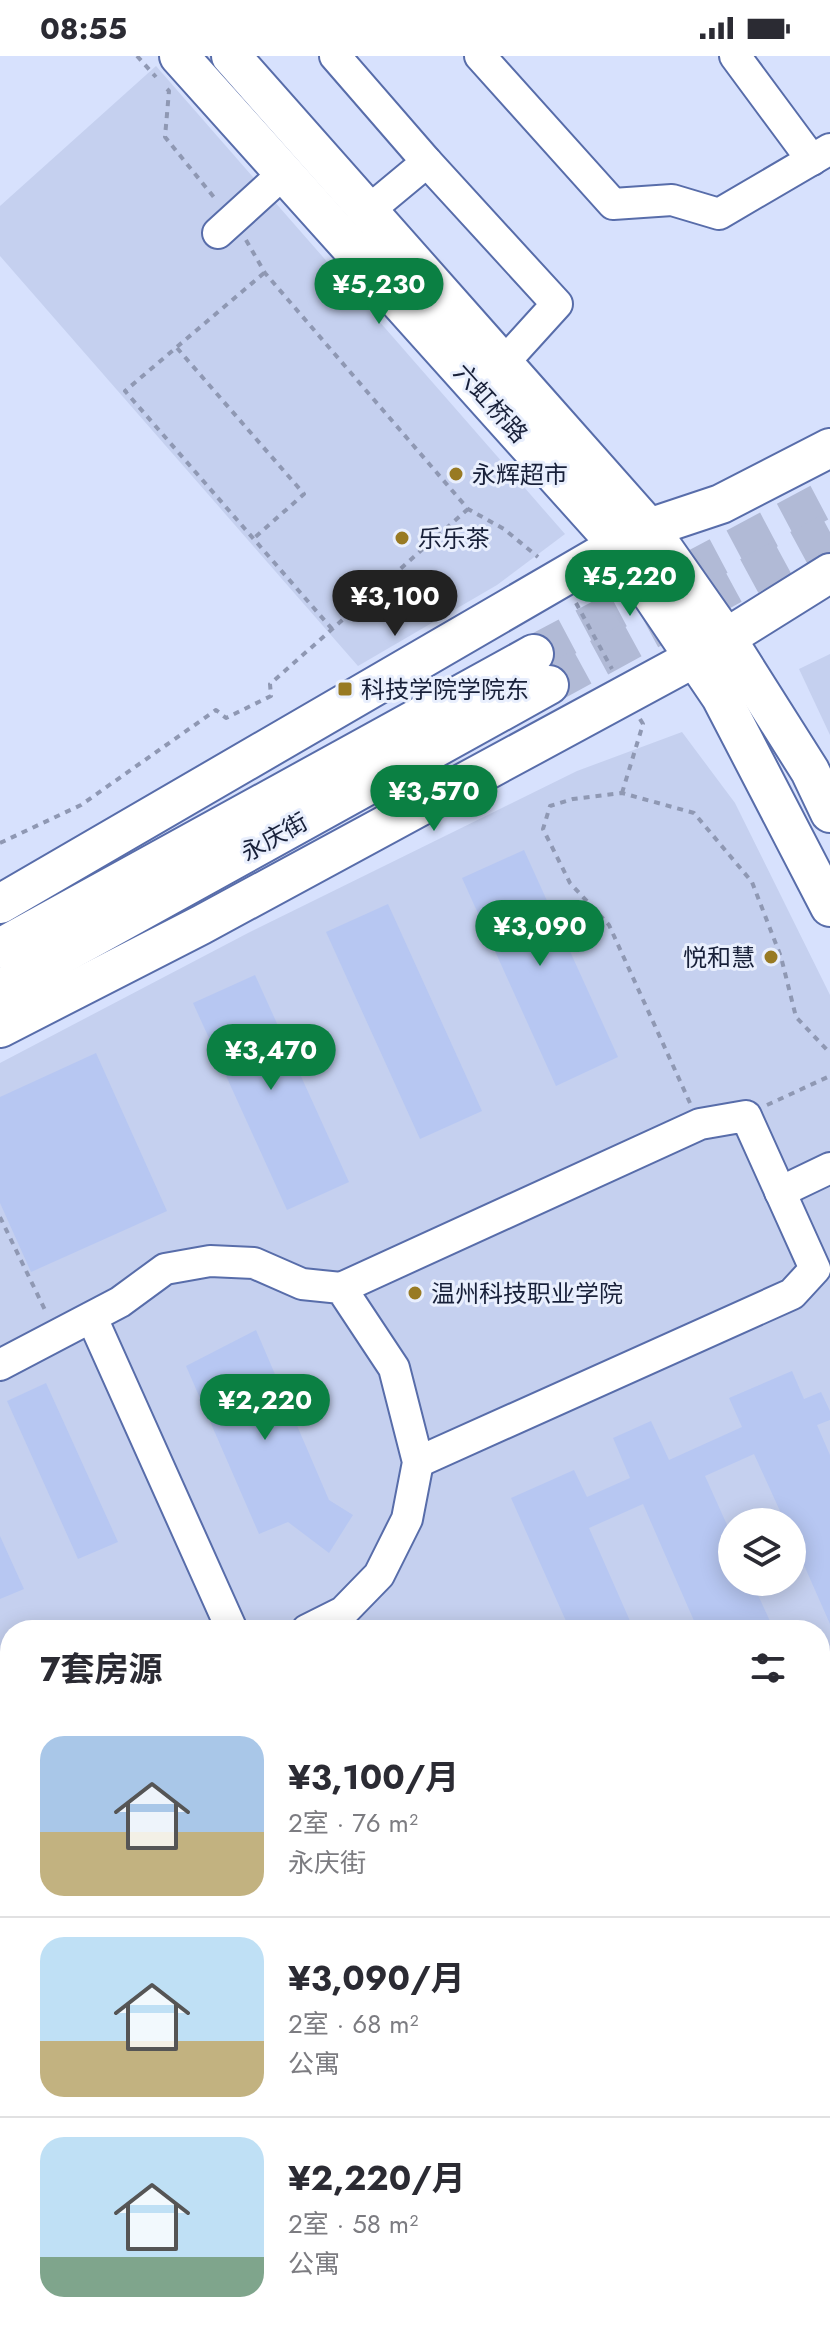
<!DOCTYPE html>
<html lang="zh">
<head>
<meta charset="utf-8">
<style>
  body { margin:0; font-family:Jost,"Noto Sans SC",sans-serif; background:#f2f2f3; color:#2b2b33; height:100vh; display:flex; flex-direction:column; font-size:30px; white-space:nowrap }
  * { box-sizing:border-box; margin:0 }
  p { font-size:26px; color:#7c7c81 }
  .icon { flex:none; width:44px; height:44px; fill:none; stroke:currentColor; stroke-width:2; stroke-linecap:round; stroke-linejoin:round }
  .map { position:relative; flex:1; overflow:hidden }
  .drawer { position:absolute; left:0px; top:1564px; width:830px; height:714px; display:flex; flex-direction:column; background:#fff; border-radius:32px 32px 0 0; box-shadow:0 4px 20px #0003 }
  .drawer>* { flex:none }
  .fabs { position:absolute; left:718px; top:1452px; display:grid; gap:16px }
  .fabs a { display:grid; place-items:center; width:88px; height:88px; border-radius:50%; background:#fff; box-shadow:0 4px 20px #0003; font-size:40px }
  .price { position:absolute; translate:-50% -68px; padding:0 18px; border-radius:28px; background:#0b8043; color:#fff; font-size:26px; line-height:52px; filter:drop-shadow(0 2px 4px #0008) }
  .price::after { content:''; position:absolute; left:50%; top:48px; width:24px; height:18px; margin-left:-12px; background:inherit; clip-path:polygon(0 0,100% 0,50% 100%) }
  .price.active { background:#222; color:#fff }
  ul { padding:0; list-style:none }
  li { display:flex; align-items:center; gap:24px; height:200px; padding:0 40px }
  li+li { border-top:2px solid #e1e1e2 }
  li span { display:grid; place-items:center; flex:none; width:224px; height:160px; border-radius:24px; color:#555 }
  li>.icon { margin-inline-start:auto }
  span .icon { width:96px; height:96px; fill:#fffc; stroke-width:1 }
  li b { font-size:34px }
  h2 { display:flex; justify-content:space-between; align-items:center; height:96px; padding:0 40px; font-size:34px }
  .status { display:flex; justify-content:space-between; align-items:center; height:56px; padding:0 40px; background:#fff; direction:ltr }
  .status svg { height:22px; fill:currentColor }
  .map>svg:first-child { display:block }
</style>
</head>
<body>
<div class="status"><b>08:55</b><svg viewBox="0 0 49 12"><path d="M0 12V9h3v3zM5 12V6h3v6zM10 12V3h3v9zM15 12V0h3v12zM26 1h20v11H26zM47 4h2v5h-2z"/></svg></div>
<div class="map">
<svg width="830" height="2277" viewBox="0 0 830 2277">
  <rect width="100%" height="100%" fill="#d7e1fd"/>
  <g fill="#c5d0ef" fill-rule="evenodd">
    <polygon points="156,10 565,478 497,529 358,610 0,200 0,150"/>
    <polygon points="830,598 830,679 799,613"/>
    <path d="M682 676 735 747 830 939V1639L820 1643V1574H10V2002L0 2007V1007L248 877 577 715ZM732 1466H792V1526H732Z"/>
    <polygon points="830,1714 830,2265 820,2266 820,1718"/>
    <polygon points="270,2268 778,2268 693,2273 283,2270"/>
  </g>
  <g fill="#6e85c8">
    <polygon points="830,1642 830,1717 820,1721 820,1646"/>
    <polygon points="10,2056 10,2268 303,2268 379,2271 820,2268 820,2265 830,2265 830,2277 0,2277 0,2059"/>
  </g>
  <g fill="#b7c7f2">
    <polygon points="524,794 618,1001 556,1030 462,822"/>
    <polygon points="388,848 482,1055 420,1083 326,876"/>
    <polygon points="255,919 349,1126 287,1154 193,947"/>
    <polygon points="96,997 167,1155 31,1216 0,1147 0,1041"/>
    <polygon points="256,1274 329,1444 353,1459 329,1497 288,1466 259,1478 186,1310"/>
    <polygon points="792,1315 804,1343 821,1336 830,1355 830,1364 817,1369 830,1399 830,1568 792,1482 792,1466 785,1466 754,1398 705,1420 732,1480 732,1526 752,1526 774,1574 698,1574 643,1448 589,1472 634,1574 570,1574 511,1442 574,1414 587,1441 630,1422 613,1382 651,1365 669,1404 742,1371 729,1342"/>
    <polygon points="46,1327 118,1486 78,1503 7,1345"/>
    <polygon points="0,1480 24,1533 0,1543"/>
  </g>
  <g fill="none" stroke-linecap="round" stroke-linejoin="round">
    <g stroke="#b1bad6" stroke-width="38" stroke-dasharray="38 19" stroke-linecap="butt">
      <polyline points="534,598 830,441"/>
      <polyline points="549,629 830,476"/>
    </g>
    <defs>
      <g id="minor">
        <polyline points="335,0 427,106 557,248 508,302"/>
        <polyline points="480,0 613,148 672,144 719,158 830,93"/>
        <polyline points="735,0 812,104"/>
        <polyline points="368,155 427,106"/>
        <polyline points="218,177 284,117"/>
        <polyline points="780,1136 830,1112"/>
        <polyline points="341,1232 700,1068 746,1060 815,1213 792,1238 418,1406"/>
        <polyline points="92,1262 232,1574"/>
        <polyline points="0,1309 120,1246 165,1213 210,1205 254,1207 302,1228 341,1232 394,1312 418,1406 407,1463 379,1519 343,1556 307,1574"/>
        <polyline points="0,1721 10,1709"/>
      </g>
      <g id="major">
        <polyline points="179,0 618,489 721,641 830,851"/>
        <polyline points="231,0 649,472 726,582 810,715 830,757"/>
        <polyline points="0,848 618,489 649,472 721,448 830,392"/>
        <polyline points="0,892 534,598"/>
        <polyline points="0,933 549,629"/>
        <polyline points="0,972 201,869 694,602 830,517"/>
      </g>
    </defs>
    <use href="#minor" stroke="#586daa" stroke-width="34"/>
    <use href="#major" stroke="#586daa" stroke-width="42"/>
    <g stroke="#8f98b3" stroke-width="4" stroke-dasharray="6 6" stroke-linecap="butt">
      <polyline points="137,0 156,21"/>
      <polyline points="167,33 169,35 165,81 217,145"/>
      <polyline points="246,184 265,217 468,453 504,473 538,501"/>
      <polyline points="264,217 125,335 332,573"/>
      <polyline points="177,292 304,438 253,483"/>
      <polyline points="576,547 612,613"/>
      <polyline points="622,737 643,668 640,663"/>
      <polyline points="0,787 81,749 216,654 226,662 271,640 270,628 468,453"/>
      <polyline points="690,1047 609,869 570,827 543,773 550,750 573,743 622,737 694,757 752,826 781,901 796,961 830,997"/>
      <polyline points="767,1049 830,1020"/>
      <polyline points="0,1161 46,1256"/>
    </g>
    <use href="#minor" stroke="#fff" stroke-width="30"/>
    <use href="#major" stroke="#fff" stroke-width="38"/>
  </g>
  <g fill="#987a23" stroke="#e9effd" stroke-width="3">
    <circle cx="456" cy="418" r="8"/>
    <circle cx="402" cy="482" r="8"/>
    <rect x="337" y="625" width="16" height="16" rx="4"/>
    <circle cx="771" cy="901" r="8"/>
    <circle cx="415" cy="1237" r="8"/>
  </g>
  <g text-anchor="middle" dominant-baseline="central" stroke-width="6" stroke-linejoin="round" paint-order="stroke">
    <g font-size="24" fill="#182039" stroke="#e9effd">
      <text transform="translate(491 347) rotate(48)">六虹桥路</text>
      <text transform="translate(274 781) rotate(-29)">永庆街</text>
    </g>
    <g font-size="24" fill="#182039" stroke="#e9effd" text-anchor="start">
      <text x="472" y="418">永辉超市</text>
      <text x="418" y="482">乐乐茶</text>
      <text x="361" y="633">科技学院学院东</text>
      <text x="755" y="901" text-anchor="end">悦和慧</text>
      <text x="431" y="1237">温州科技职业学院</text>
    </g>
  </g>
</svg>
<div class="fabs">
<a><svg class="icon" aria-label="layers" viewBox="0 0 24 24"><path d="M12 4l9 5-9 5-9-5zM3 14l9 5 9-5"/></svg></a>
</div>
<b class="price" style="left:379px;top:270px">¥5,230</b>
<b class="price" style="left:630px;top:562px">¥5,220</b>
<b class="price active" style="left:395px;top:582px">¥3,100</b>
<b class="price" style="left:434px;top:777px">¥3,570</b>
<b class="price" style="left:540px;top:912px">¥3,090</b>
<b class="price" style="left:271px;top:1036px">¥3,470</b>
<b class="price" style="left:265px;top:1386px">¥2,220</b>
<section class="drawer">
<h2>7套房源<svg class="icon" aria-label="filters" viewBox="0 0 24 24"><path d="M4 7h16M4 17h16"/><circle cx="9" cy="7" r="2"/><circle cx="15" cy="17" r="2"/></svg></h2>
<ul>
<li><span style="background:linear-gradient(#a9c7e8 60%,#c2b280 0)"><svg class="icon" aria-label="home" viewBox="0 0 24 24"><path d="M3 11l9-7 9 7M6 9v11h12V9"/></svg></span><div><b>¥3,100/月</b><p>2室 · 76 m²</p><p>永庆街</p></div></li>
<li><span style="background:linear-gradient(#bfe0f5 65%,#c2b280 0)"><svg class="icon" aria-label="home" viewBox="0 0 24 24"><path d="M3 11l9-7 9 7M6 9v11h12V9"/></svg></span><div><b>¥3,090/月</b><p>2室 · 68 m²</p><p>公寓</p></div></li>
<li><span style="background:linear-gradient(#bfe0f5 75%,#7fa58c 0)"><svg class="icon" aria-label="home" viewBox="0 0 24 24"><path d="M3 11l9-7 9 7M6 9v11h12V9"/></svg></span><div><b>¥2,220/月</b><p>2室 · 58 m²</p><p>公寓</p></div></li>
</ul>
</section>
</div>
</body>
</html>
